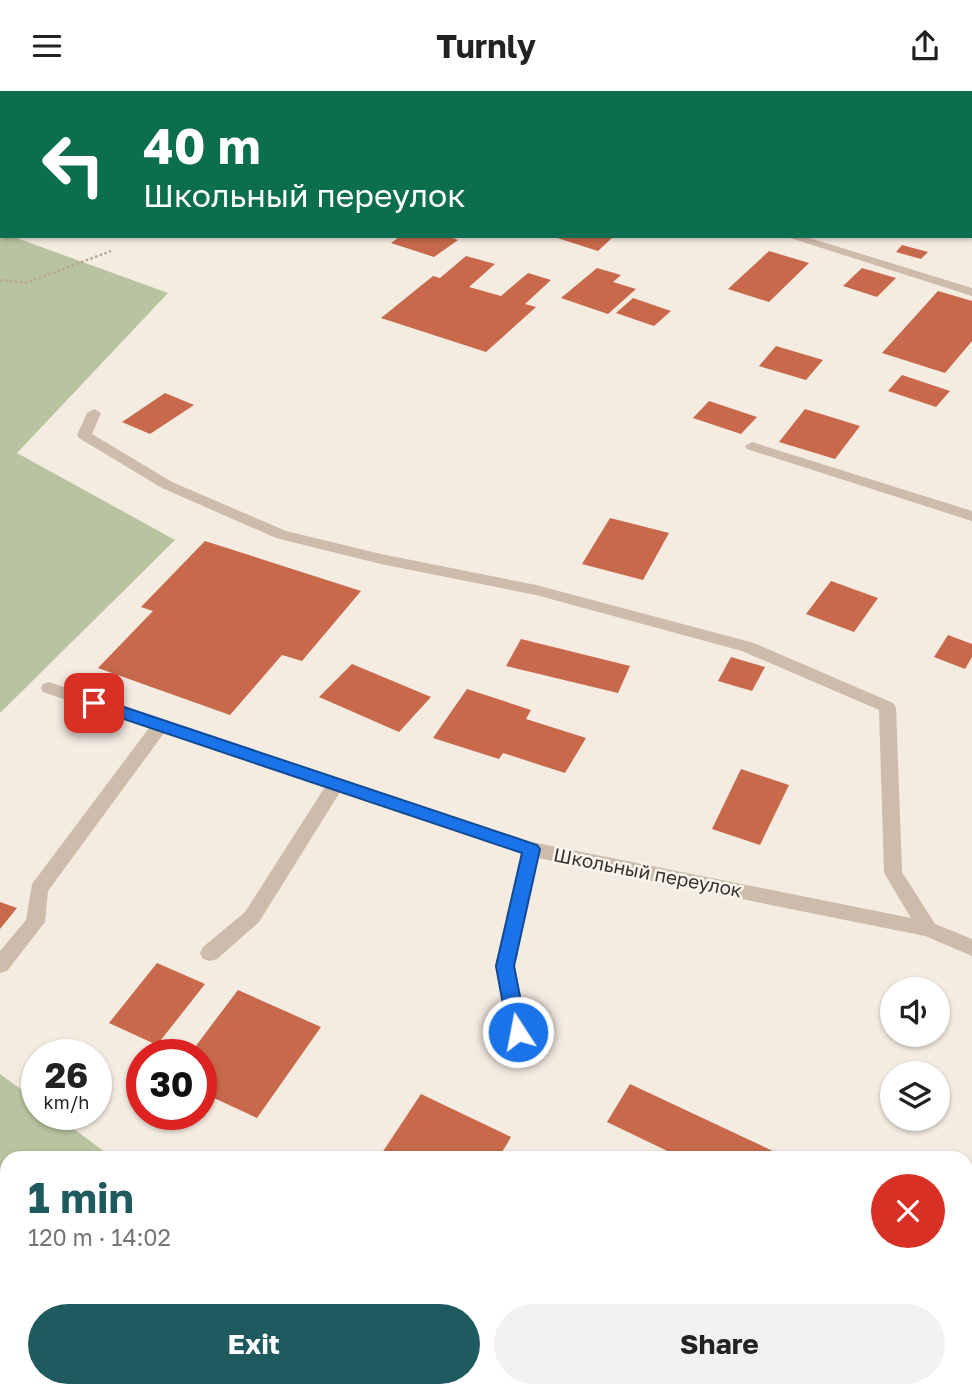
<!DOCTYPE html>
<html lang="en">
<head>
<meta charset="utf-8">
<style>
  body { margin:0; font-family:"Golos Text",sans-serif; background:#f2f2f2; color:#222; height:100vh; display:flex; flex-direction:column; font-size:26px; white-space:nowrap }
  * { box-sizing:border-box; margin:0 }
  p { font-size:23px; color:#767676 }
  .icon { flex:none; width:38px; height:38px; fill:none; stroke:currentColor; stroke-width:2; stroke-linecap:round; stroke-linejoin:round }
  .map { position:relative; flex:1; overflow:hidden }
  .sheet { position:absolute; left:0px; top:1060px; width:973px; height:247px; display:flex; flex-direction:column; background:#fff; border-radius:21px 21px 0 0; box-shadow:0 2px 5px #0004 }
  .sheet>* { flex:none }
  .top-card { position:absolute; left:0px; top:0px; width:973px; height:147px; box-shadow:0 2px 5px #0004; background:#0b6e4f; color:#fff; overflow:hidden }
  .fabs { position:absolute; left:880px; top:886px; display:grid; gap:14px }
  .fabs a { display:grid; place-items:center; width:70px; height:70px; border-radius:50%; background:#fff; box-shadow:0 2px 5px #0004; font-size:35px }
  .speed { position:absolute; left:21px; top:948px; display:flex; gap:14px; font-size:35px; font-weight:700; text-align:center }
  .speed>* { display:grid; place-content:center; width:91px; height:91px; border-radius:50%; background:#fff; box-shadow:0 2px 5px #0004; line-height:1 }
  .speed small { font-size:18px; font-weight:400 }
  .speed .limit { border:10px solid #d22; background:#fff; color:#111 }
  .pin { position:absolute; display:grid; place-items:center; width:60px; height:60px; color:#fff; margin:-30px; border-radius:14px; box-shadow:0 4px 10px #0006 }
  .me { position:absolute; width:77px; margin:-38px; rotate:349deg; stroke-linejoin:round; filter:drop-shadow(0 0 5px #0008) }
  .turn { display:flex; align-items:center; gap:24px; height:147px; padding:0 28px; font-size:32px }
  .turn .icon { width:91px; height:91px; stroke-width:2.5 }
  .turn b { display:block; font-size:49px; line-height:60px }
  .round { display:grid; place-items:center; flex:none; width:74px; height:74px; border-radius:37px; background:#f2f2f2 }
  .head { display:flex; align-items:center; justify-content:space-between; height:119px; padding:0 28px }
  h1 { font-size:42px; font-weight:700; line-height:52px; color:#1f5a5e }
  .button { display:flex; gap:14px; margin-top:auto; padding:14px 28px }
  .button a { flex:1; height:80px; border-radius:42px; background:#1f5a5e; color:#fff; font-size:28px; font-weight:700; line-height:80px; text-align:center }
  .button a+a { background:#f2f2f2; color:#222 }
  header { display:flex; justify-content:space-between; align-items:center; height:91px; padding:0 28px; background:#fff; font-size:32px; font-weight:700 }
  .map>svg:first-child { display:block }
</style>
</head>
<body>
<header><svg class="icon" aria-label="menu" viewBox="0 0 24 24"><path d="M4 6h16M4 12h16M4 18h16"/></svg>Turnly<svg class="icon" aria-label="share" viewBox="0 0 24 24"><path d="M12 15V3M7 8l5-5 5 5M5 13v7h14v-7"/></svg></header>
<div class="map">
<svg width="972" height="1306" viewBox="0 0 972 1306">
  <rect width="100%" height="100%" fill="#f4ebe1"/>
  <g fill="#b8c4a0">
    <polygon points="0,141 2,145 11,145 168,202 17,362 175,449 0,622"/>
    <polygon points="0,983 37,1010 37,1024 55,1024 113,1067 7,1068 7,1300 424,1300 432,1306 0,1306"/>
  </g>
  <g fill="#c8694b">
    <polygon points="401,145 448,145 458,149 434,166 391,152"/>
    <polygon points="551,145 614,145 598,160"/>
    <polygon points="902,154 928,161 921,168 896,161"/>
    <polygon points="769,160 809,172 769,211 728,198"/>
    <polygon points="466,165 495,173 469,196 501,205 528,182 551,189 525,213 536,216 486,261 381,227 433,185 440,187"/>
    <polygon points="597,177 621,184 613,191 636,198 608,223 561,207"/>
    <polygon points="862,177 896,187 877,206 843,195"/>
    <polygon points="938,200 972,210 972,250 945,282 882,262"/>
    <polygon points="633,207 671,220 654,235 616,222"/>
    <polygon points="776,255 823,269 806,289 759,275"/>
    <polygon points="902,284 950,300 936,316 888,300"/>
    <polygon points="165,302 194,314 150,343 122,331"/>
    <polygon points="709,310 757,326 741,343 693,327"/>
    <polygon points="805,318 860,335 835,368 779,351"/>
    <polygon points="610,427 669,442 643,489 582,473"/>
    <polygon points="205,450 361,500 302,570 282,564 230,624 98,577 153,520 141,516"/>
    <polygon points="831,490 878,507 854,541 806,523"/>
    <polygon points="948,544 972,553 972,566 965,578 934,566"/>
    <polygon points="521,548 630,575 618,602 506,575"/>
    <polygon points="731,566 765,576 752,600 718,590"/>
    <polygon points="352,573 431,606 399,641 319,606"/>
    <polygon points="467,598 531,619 526,628 586,647 565,682 503,662 499,668 433,647"/>
    <polygon points="741,678 789,694 760,754 712,738"/>
    <polygon points="0,811 17,817 0,838"/>
    <polygon points="157,872 205,893 157,954 109,932"/>
    <polygon points="238,899 321,936 257,1027 201,1001 201,964 189,964"/>
    <polygon points="630,993 790,1068 684,1068 607,1031"/>
    <polygon points="421,1003 511,1046 498,1068 378,1068"/>
    <polygon points="966,1228 972,1231 972,1248 966,1262"/>
  </g>
  <g fill="none" stroke-linecap="round" stroke-linejoin="round">
    <polyline stroke="#b9a596" stroke-width="2.5" stroke-dasharray="2.5 2.5" stroke-linecap="butt" points="0,189 26,192 111,160"/>
    <g fill="#cdbbac" fill-rule="evenodd">
      <polygon points="266,0 281,0 282,2 267,2"/>
      <polygon points="784,145 803,145 972,197 972,205"/>
      <polygon points="94,318 101,322 92,343 172,391 286,440 381,463 536,494 754,552 893,612 896,616 902,781 935,833 972,848 972,865 925,845 538,767 515,875 532,963 529,969 522,972 515,969 512,963 495,875 521,762 340,701 259,831 217,868 210,870 203,868 200,862 203,856 245,821 325,696 164,642 48,800 45,831 7,880 0,882 0,860 26,829 32,793 149,637 43,601 41,597 43,593 49,591 532,751 911,827 884,782 879,619 742,560 536,504 381,473 276,447 162,397 79,347 77,344 87,322"/>
      <polygon points="752,351 972,420 972,430 747,358 745,355"/>
      <polygon points="972,1119 972,1143 966,1141 966,1121"/>
    </g>
  </g>
  <polygon fill="#1a73e8" stroke="#114b97" stroke-width="2" points="94,606 537,754 540,758 514,875 527,941 524,946 518,949 511,946 508,941 496,875 522,762 88,616 86,612 88,608"/>
  <g text-anchor="middle" dominant-baseline="central" stroke-width="5" stroke-linejoin="round" paint-order="stroke">
    <g font-size="19" fill="#3b302b" stroke="#fbf5ee">
      <text transform="translate(648 781) rotate(11)">Школьный переулок</text>
    </g>
  </g>
</svg>
<div class="fabs">
<a><svg class="icon" aria-label="sound" viewBox="0 0 24 24"><path d="M4 9h4l5-4v14l-5-4H4zM17 9q2 3 0 6"/></svg></a>
<a><svg class="icon" aria-label="layers" viewBox="0 0 24 24"><path d="M12 4l9 5-9 5-9-5zM3 14l9 5 9-5"/></svg></a>
</div>
<div class="speed"><div>26<small>km/h</small></div><div class="limit">30</div></div>
<div class="pin" style="left:94px;top:612px;background:#d93025"><svg class="icon" aria-label="arrive" viewBox="0 0 24 24"><path d="M6 21V4h12l-3 4 3 4H6"/></svg></div>
<svg class="me" style="left:518px;top:941px" viewBox="-20 -20 40 40"><circle r="17" fill="#1a73e8" stroke="#fff" stroke-width="3"/><path d="M0-11L8 9 0 5-8 9z" fill="#fff"/></svg>
<div class="top-card">
<div class="turn"><svg class="icon" aria-label="left" viewBox="0 0 24 24"><path d="M17 20v-9H6M10 6l-5 5 5 5"/></svg><div><b>40 m</b>Школьный переулок</div></div>
</div>
<section class="sheet">
<div class="head"><div><h1>1 min</h1><p>120 m · 14:02</p></div><a class="round" style="background:#d93025;color:#fff"><svg class="icon" aria-label="close" viewBox="0 0 24 24"><path d="M6 6l12 12M18 6L6 18"/></svg></a></div>
<div class="button"><a>Exit</a><a>Share</a></div>
</section>
</div>
</body>
</html>
